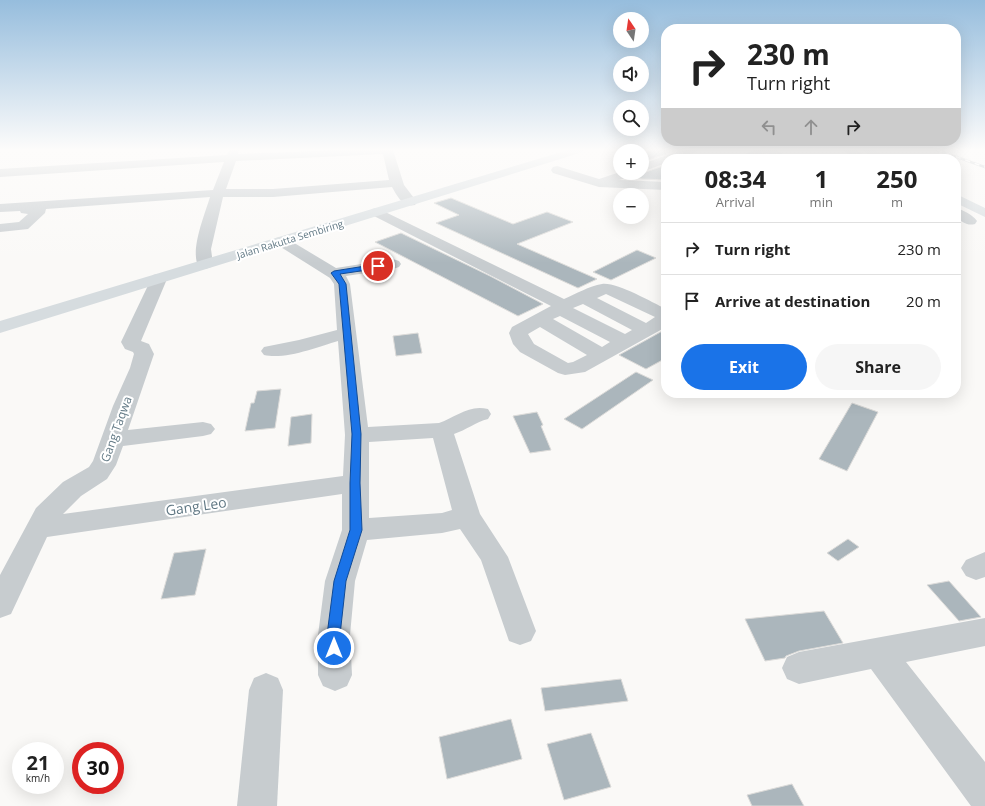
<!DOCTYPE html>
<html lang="en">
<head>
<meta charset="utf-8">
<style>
  body { margin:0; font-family:"Open Sans",sans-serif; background:#f6f6f6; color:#222; height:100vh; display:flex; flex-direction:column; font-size:15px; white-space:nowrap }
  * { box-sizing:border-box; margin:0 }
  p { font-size:13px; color:#767676 }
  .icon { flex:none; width:22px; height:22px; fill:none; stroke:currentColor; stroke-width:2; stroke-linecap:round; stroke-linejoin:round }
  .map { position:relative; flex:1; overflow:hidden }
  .side { position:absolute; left:661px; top:154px; width:300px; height:244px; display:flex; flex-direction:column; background:#fff; border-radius:16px; box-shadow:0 4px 16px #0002 }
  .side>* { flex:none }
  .top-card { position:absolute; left:661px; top:24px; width:300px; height:122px; border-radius:16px; box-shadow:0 4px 16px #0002; background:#fff; color:#222; overflow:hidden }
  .needle { width:26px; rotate:347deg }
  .controls { position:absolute; left:613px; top:12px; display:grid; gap:8px }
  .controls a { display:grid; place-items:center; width:36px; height:36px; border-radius:50%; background:#fff; box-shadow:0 4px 16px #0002; font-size:20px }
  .speed { position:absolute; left:12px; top:742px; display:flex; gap:8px; font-size:20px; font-weight:700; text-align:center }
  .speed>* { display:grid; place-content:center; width:52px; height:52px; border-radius:50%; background:#fff; box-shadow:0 4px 16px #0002; line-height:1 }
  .speed small { font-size:10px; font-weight:400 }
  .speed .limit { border:6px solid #d22; background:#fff; color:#111 }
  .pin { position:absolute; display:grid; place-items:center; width:34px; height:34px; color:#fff; margin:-17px; border:2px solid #fff; border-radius:50%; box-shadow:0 1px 4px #0007 }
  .me { position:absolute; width:44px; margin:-22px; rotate:0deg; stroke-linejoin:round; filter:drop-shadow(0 0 3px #0008) }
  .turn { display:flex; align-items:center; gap:14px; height:84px; padding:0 20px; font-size:18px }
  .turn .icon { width:52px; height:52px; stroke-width:2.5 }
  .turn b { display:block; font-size:28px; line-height:34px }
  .lanes { display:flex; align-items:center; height:38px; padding:0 20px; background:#0003; justify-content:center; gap:20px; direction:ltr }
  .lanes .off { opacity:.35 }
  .eta { display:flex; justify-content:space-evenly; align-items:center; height:68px; text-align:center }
  .eta b { font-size:24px; font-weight:700; line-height:28px }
  .primary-button { display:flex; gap:8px; margin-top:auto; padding:8px 20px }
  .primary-button a { flex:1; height:46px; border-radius:24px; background:#1a73e8; color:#fff; font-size:16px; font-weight:700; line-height:46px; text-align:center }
  .primary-button a+a { background:#f6f6f6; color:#222 }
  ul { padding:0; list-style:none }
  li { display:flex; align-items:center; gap:12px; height:52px; padding:0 20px; border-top:1px solid #e0e0e0 }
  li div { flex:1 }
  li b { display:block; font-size:15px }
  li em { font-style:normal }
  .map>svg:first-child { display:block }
</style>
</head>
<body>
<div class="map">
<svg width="985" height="806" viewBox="0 0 985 806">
  <rect width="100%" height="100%" fill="#faf9f7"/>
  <g fill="#abb6bc" stroke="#dcdbd9">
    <polygon points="650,150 666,150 666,154 642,162 642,153"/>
    <polygon points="666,165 666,180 642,179 633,177 635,173 643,173"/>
    <polygon points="451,198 513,224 547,212 573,222 517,244 597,279 578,288 436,223 459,215 434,203"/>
    <polygon points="401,233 490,276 543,304 518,316 375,242"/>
    <polygon points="637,250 656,258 611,280 593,272"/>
    <polygon points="666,329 666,358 646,369 619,355"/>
    <polygon points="418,333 422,353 396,356 393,336"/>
    <polygon points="636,372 653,380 582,429 564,419"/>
    <polygon points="281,389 275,428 245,431 251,403 254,403 257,391"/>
    <polygon points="852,403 878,412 847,471 819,459"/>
    <polygon points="537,412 543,425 541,426 551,450 530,453 513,416"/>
    <polygon points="312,414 311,443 288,446 291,417"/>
    <polygon points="848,539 859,547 838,561 827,553"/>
    <polygon points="206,549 195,595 161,599 174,553"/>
    <polygon points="949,581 981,617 959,621 927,585"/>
    <polygon points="824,611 843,643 799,651 786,656 785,658 765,661 745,619"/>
    <polygon points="621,679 628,701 545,711 541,688"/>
    <polygon points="511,719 522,759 447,779 439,737"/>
    <polygon points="591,733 611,787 564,800 547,744"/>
    <polygon points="792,784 804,806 752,806 747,795"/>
  </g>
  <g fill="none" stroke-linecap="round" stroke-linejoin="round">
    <g fill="#c7cccf" fill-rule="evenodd">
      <path d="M 229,150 L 239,150 L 238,154 L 338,150 L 393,150 L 404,185 L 417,202 L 415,205 C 403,208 397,196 392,187 L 273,197 L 223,197 L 211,249 L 213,264 L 211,267 L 205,269 L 199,267 C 189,252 205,214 210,197 L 46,209 L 45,213 L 28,229 L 0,232 L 0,224 L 19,222 L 28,214 L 21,213 L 20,211 L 0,212 L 0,204 L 213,190 L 224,162 L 0,177 L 0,169 L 227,155 ZM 383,154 L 389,180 L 273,189 L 226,189 L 236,161 Z"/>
      <polygon points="682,150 697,150 696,152 678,159 666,159 666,163 642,172 642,164"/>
      <polygon points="755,150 777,150 790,159 776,159 767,153 752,159 736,159 738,157"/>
      <polygon points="843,150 856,150 870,159 856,159"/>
      <polygon points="557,166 599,179 620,172 620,173 634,173 632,176 619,180 666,182 666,190 599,187 553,173 551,170 553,167"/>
      <path d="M 377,208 L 564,299 C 576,294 589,286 602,284 C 617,282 651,302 666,309 L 666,327 L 585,372 L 565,375 L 558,373 L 520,352 L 513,344 L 509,333 L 512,327 L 551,306 L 372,215 L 370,212 L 372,209 ZM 606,294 L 655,317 L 646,323 L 597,298 ZM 583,304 L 632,330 L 625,334 L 573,308 ZM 560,316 L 610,342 L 602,347 L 553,319 ZM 540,327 L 587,355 L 573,362 L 568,363 L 534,344 L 528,334 Z"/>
      <path d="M 956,208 C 963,210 973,215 977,221 L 975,224 C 967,226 963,222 956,218 Z"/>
      <path d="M 281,237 L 286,238 L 336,268 L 393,259 L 399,261 L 401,264 L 399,267 L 393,269 L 346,276 L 350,284 L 368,427 L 439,423 C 456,417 469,404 488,409 L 491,414 L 488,419 C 476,422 466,430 454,434 L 480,514 L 508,557 L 536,631 L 531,641 L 520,645 L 509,641 L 481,560 L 460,529 L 442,533 L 367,540 L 355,581 L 350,635 L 352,675 L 347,686 L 335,691 L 323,686 L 318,675 L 318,635 L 325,581 L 342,530 L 342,494 L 47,537 L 11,614 L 0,618 L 0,575 L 36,508 L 63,482 L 89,467 L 93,461 L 113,406 L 130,368 L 134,354 L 133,352 L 125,349 L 121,342 L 153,275 L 159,274 L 165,275 L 167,279 L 141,341 L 149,344 L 154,354 L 128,430 L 203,422 L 211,424 L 215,429 L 211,434 L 203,436 L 123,446 L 116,465 L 107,479 L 81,496 L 63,514 L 343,476 L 345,435 L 338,341 C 318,347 285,360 264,355 L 261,351 L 264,347 L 299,340 L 337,330 L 334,284 L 330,278 L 276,244 L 274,241 L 276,238 ZM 433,438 L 452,510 L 442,513 L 369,518 L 369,442 Z"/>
      <polygon points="985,552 985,577 976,580 966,576 961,568 966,560"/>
      <polygon points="985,618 985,646 906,662 985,762 985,806 971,806 871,669 799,684 787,679 782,668 787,657 799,652"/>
      <polygon points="266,673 278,678 283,690 277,806 237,806 249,690 254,678"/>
    </g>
    <polygon fill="#d6dcdf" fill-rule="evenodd" points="568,150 584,150 583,152 0,333 0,321"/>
    <g fill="#d6dcdf" fill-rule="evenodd">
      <polygon points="862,150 875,150 889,159 875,159"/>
      <polygon points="956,194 985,208 985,217 956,203"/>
    </g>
    <defs>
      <polyline id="rail" points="937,150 985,167"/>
    </defs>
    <use href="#rail" stroke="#a5aeb3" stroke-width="2.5"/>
    <use href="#rail" stroke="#fff" stroke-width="1.5" stroke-dasharray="5" stroke-linecap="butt"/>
  </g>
  <linearGradient id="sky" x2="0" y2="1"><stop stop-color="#96bddd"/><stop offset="0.57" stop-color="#fdfcfb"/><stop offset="1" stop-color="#fdfcfb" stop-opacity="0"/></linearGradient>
  <rect width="985" height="263" fill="url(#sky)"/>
  <polygon fill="#1a73e8" stroke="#114b97" points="378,264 381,265 381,268 340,274 346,284 361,434 360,483 362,530 346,581 340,635 341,648 339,653 334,655 330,653 328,648 327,635 334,581 350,530 350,483 352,434 339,284 331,273 334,271"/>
  <g text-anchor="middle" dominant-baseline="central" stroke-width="4" stroke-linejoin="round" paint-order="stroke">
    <g font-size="10" fill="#627985" stroke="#fff">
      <text transform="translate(290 239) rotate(-17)">Jalan Rakutta Sembiring</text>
    </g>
    <g font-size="12" fill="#627985" stroke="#fff">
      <text transform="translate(116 429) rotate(-70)">Gang Taqwa</text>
    </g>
    <g font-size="14" fill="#627985" stroke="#fff">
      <text transform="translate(196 506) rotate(-8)">Gang Leo</text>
    </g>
  </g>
</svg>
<div class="controls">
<a><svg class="needle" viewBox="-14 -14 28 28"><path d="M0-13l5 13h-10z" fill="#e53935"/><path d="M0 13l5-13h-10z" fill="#767676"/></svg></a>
<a><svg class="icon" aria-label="sound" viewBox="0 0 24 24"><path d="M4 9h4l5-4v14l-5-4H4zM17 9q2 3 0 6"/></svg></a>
<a><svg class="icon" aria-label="search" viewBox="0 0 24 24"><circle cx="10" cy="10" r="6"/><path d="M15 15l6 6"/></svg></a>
<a>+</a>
<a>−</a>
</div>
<div class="speed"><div>21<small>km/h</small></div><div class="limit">30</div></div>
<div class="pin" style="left:378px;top:266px;background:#d93025"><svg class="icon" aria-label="arrive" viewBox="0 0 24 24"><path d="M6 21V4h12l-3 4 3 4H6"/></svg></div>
<svg class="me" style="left:334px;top:648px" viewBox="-20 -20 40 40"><circle r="17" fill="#1a73e8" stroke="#fff" stroke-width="3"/><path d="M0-11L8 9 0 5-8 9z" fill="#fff"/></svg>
<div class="top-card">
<div class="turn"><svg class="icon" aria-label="right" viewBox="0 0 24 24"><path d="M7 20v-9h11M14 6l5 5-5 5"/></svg><div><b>230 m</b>Turn right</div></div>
<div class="lanes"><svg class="icon off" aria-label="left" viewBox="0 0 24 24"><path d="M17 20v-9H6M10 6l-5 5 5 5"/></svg><svg class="icon off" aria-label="ahead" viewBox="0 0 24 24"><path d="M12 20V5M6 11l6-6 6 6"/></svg><svg class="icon" aria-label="right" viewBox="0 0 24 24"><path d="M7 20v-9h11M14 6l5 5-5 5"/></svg></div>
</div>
<section class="side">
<div class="eta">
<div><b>08:34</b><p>Arrival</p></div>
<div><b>1</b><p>min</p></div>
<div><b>250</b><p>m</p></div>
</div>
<ul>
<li><svg class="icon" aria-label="right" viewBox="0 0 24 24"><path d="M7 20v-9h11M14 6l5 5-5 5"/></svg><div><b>Turn right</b></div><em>230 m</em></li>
<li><svg class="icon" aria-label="arrive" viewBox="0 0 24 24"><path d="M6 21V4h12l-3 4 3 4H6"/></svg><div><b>Arrive at destination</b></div><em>20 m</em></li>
</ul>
<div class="primary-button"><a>Exit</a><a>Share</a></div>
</section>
</div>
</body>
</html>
